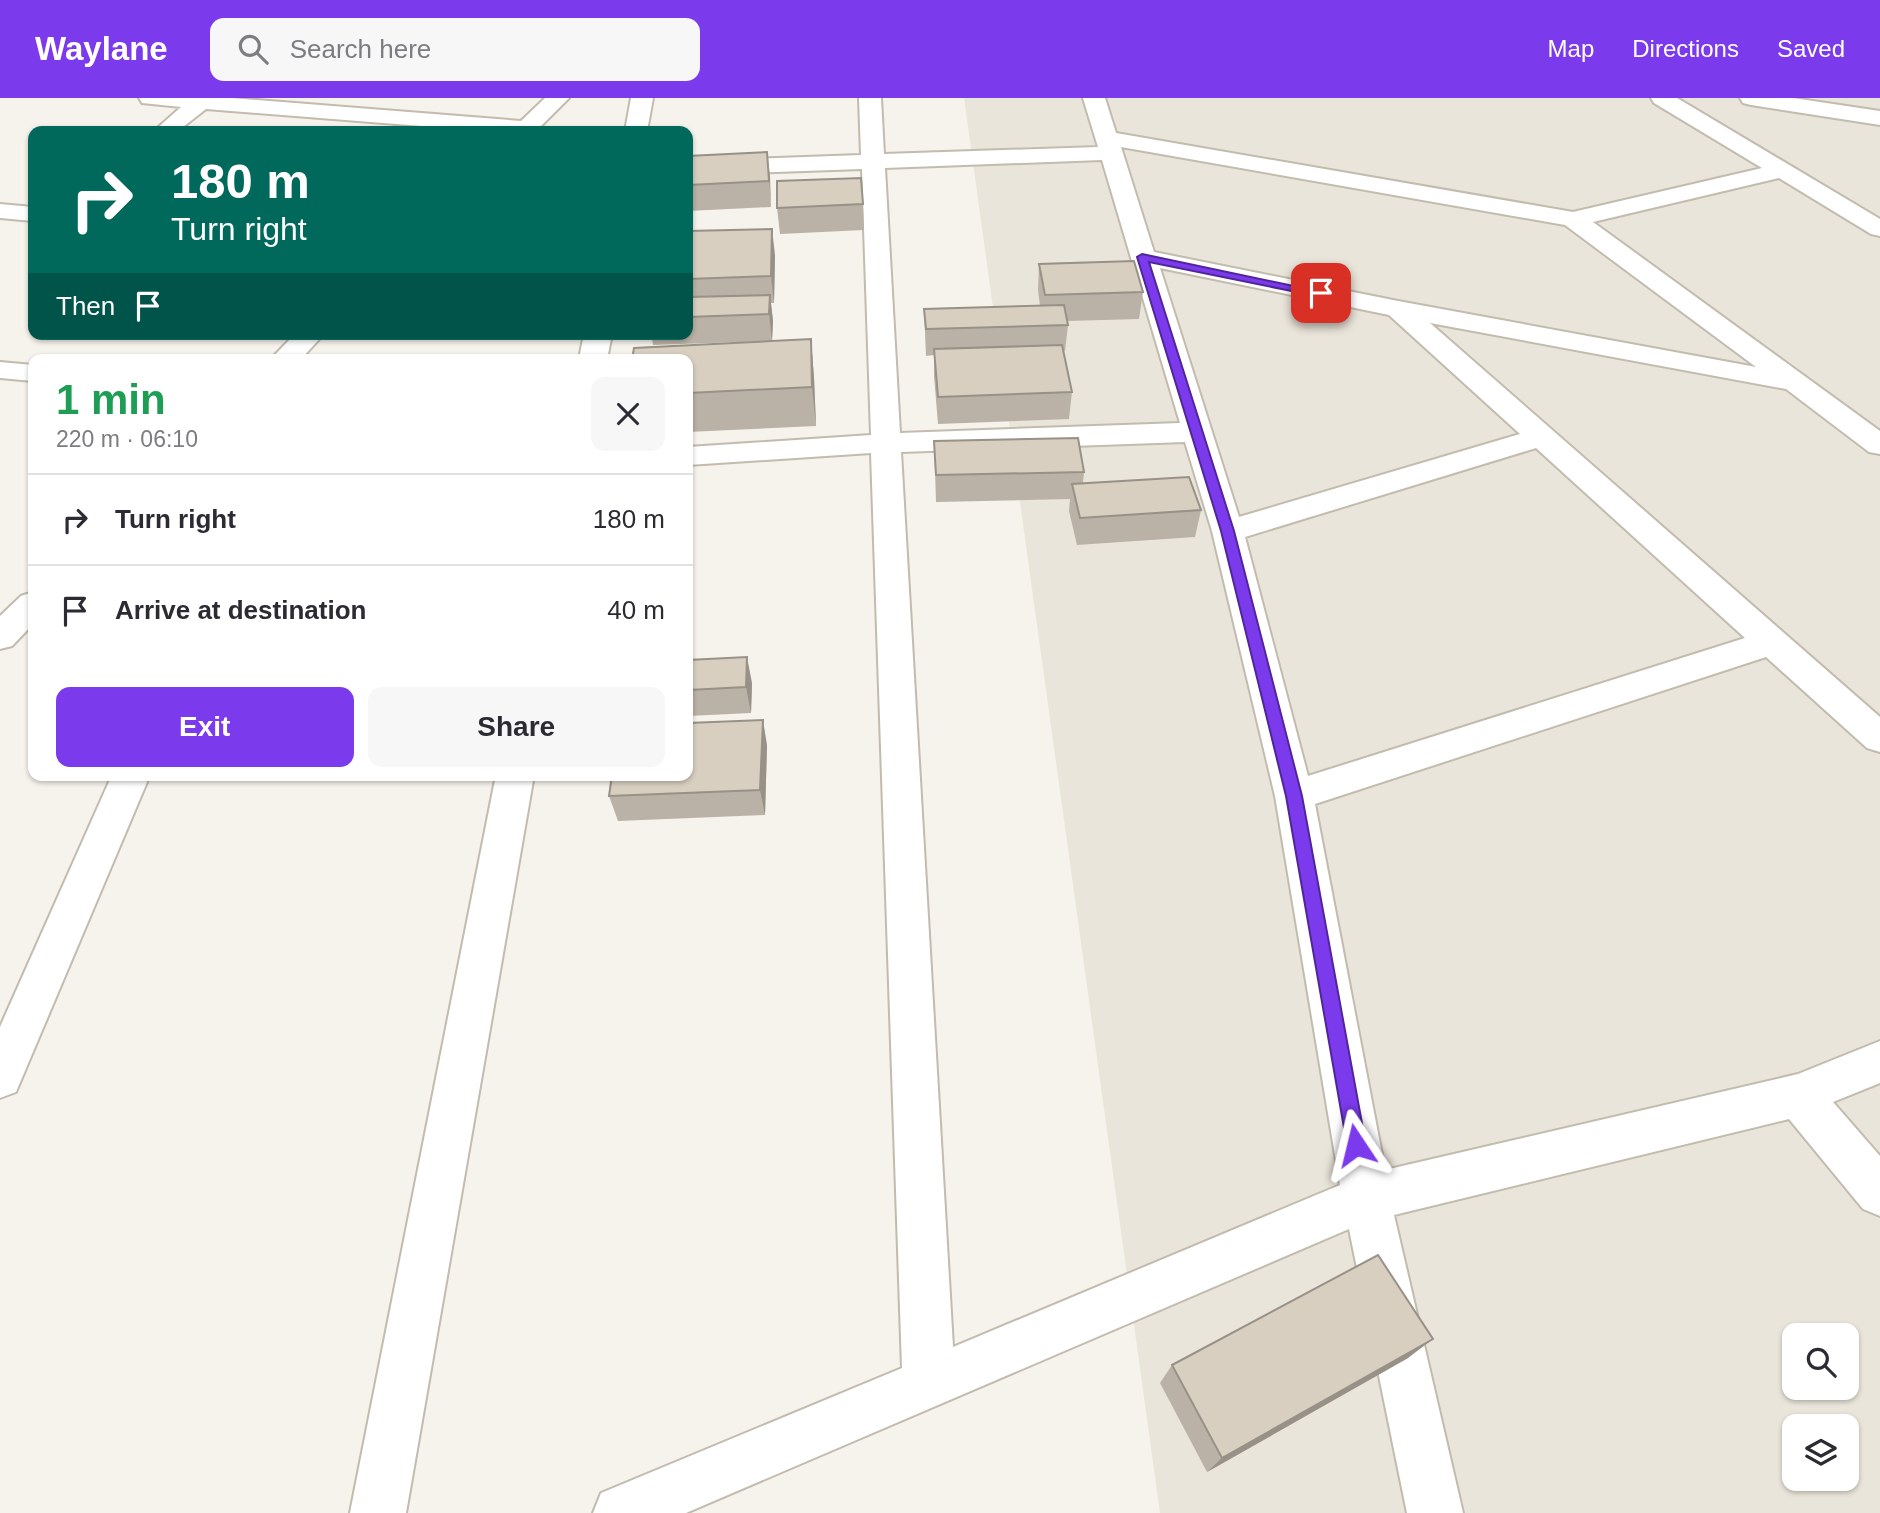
<!DOCTYPE html>
<html lang="en">
<head>
<meta charset="utf-8">
<style>
  body { margin:0; font-family:Helvetica,sans-serif; background:#f7f7f7; color:#2b2b33; height:100vh; display:flex; flex-direction:column; font-size:26px; white-space:nowrap }
  * { box-sizing:border-box; margin:0 }
  p { font-size:23px; color:#7c7c81 }
  .icon { flex:none; width:38px; height:38px; fill:none; stroke:currentColor; stroke-width:2; stroke-linecap:round; stroke-linejoin:round }
  .map { position:relative; flex:1; overflow:hidden }
  .sheet { position:absolute; left:28px; top:256px; width:665px; height:427px; display:flex; flex-direction:column; background:#fff; border-radius:14px; box-shadow:0 2px 5px #0004 }
  .sheet>* { flex:none }
  .top-card { position:absolute; left:28px; top:28px; width:665px; height:214px; border-radius:14px; box-shadow:0 2px 5px #0004; background:#00695c; color:#fff; overflow:hidden }
  .fabs { position:absolute; left:1782px; top:1225px; display:grid; gap:14px }
  .fabs a { display:grid; place-items:center; width:77px; height:77px; border-radius:14px; background:#fff; box-shadow:0 2px 5px #0004; font-size:35px }
  .pin { position:absolute; display:grid; place-items:center; width:60px; height:60px; color:#fff; margin:-30px; border-radius:14px; box-shadow:0 4px 10px #0006 }
  .me { position:absolute; width:77px; margin:-38px; rotate:350deg; stroke-linejoin:round; filter:drop-shadow(0 0 5px #0008) }
  .turn { display:flex; align-items:center; gap:24px; height:147px; padding:0 28px; font-size:32px }
  .turn .icon { width:91px; height:91px; stroke-width:2.5 }
  .turn b { display:block; font-size:49px; line-height:60px }
  .then { display:flex; align-items:center; height:66px; padding:0 28px; background:#0003; gap:14px; font-size:26px }
  .round { display:grid; place-items:center; flex:none; width:74px; height:74px; border-radius:14px; background:#f7f7f7 }
  .overview { display:flex; align-items:center; justify-content:space-between; height:119px; padding:0 28px }
  h1 { font-size:42px; font-weight:800; line-height:52px; color:#1e9e55 }
  .cta { display:flex; gap:14px; margin-top:auto; padding:14px 28px }
  .cta a { flex:1; height:80px; border-radius:14px; background:#7c3aed; color:#fff; font-size:28px; font-weight:800; line-height:80px; text-align:center }
  .cta a+a { background:#f7f7f7; color:#2b2b33 }
  ul { padding:0; list-style:none }
  li { display:flex; align-items:center; gap:21px; height:91px; padding:0 28px; border-top:2px solid #e1e1e2 }
  li div { flex:1 }
  li b { display:block; font-size:26px }
  li em { font-style:normal }
  header { display:flex; align-items:center; gap:42px; box-sizing:border-box; height:98px; padding:0 35px; background:#7c3aed; color:#fff }
  header strong { font-size:33px }
  nav { display:flex; gap:38px; margin-inline-start:auto; font-size:24px }
  .search { width:490px; height:63px; background:#f7f7f7; display:flex; align-items:center; gap:18px; box-sizing:border-box; padding:0 24px; border-radius:14px; color:#7c7c81; font-size:26px }
  .map>svg:first-child { display:block }
</style>
</head>
<body>
<header>
<strong>Waylane</strong>
<div class="search"><svg class="icon" aria-label="search" viewBox="0 0 24 24"><circle cx="10" cy="10" r="6"/><path d="M15 15l6 6"/></svg>Search here</div>
<nav><a>Map</a><a>Directions</a><a>Saved</a></nav>
</header>
<div class="map">
<svg width="1880" height="1415" viewBox="0 0 1880 1415">
  <rect width="100%" height="100%" fill="#f6f3ec"/>
  <path fill="#eae5da" fill-rule="evenodd" d="M 964,0 L 1880,0 L 1880,1415 L 1160,1415 ZM 1794,1237 L 1846,1237 L 1846,1290 L 1794,1290 ZM 1794,1328 L 1846,1328 L 1846,1381 L 1794,1381 Z"/>
  <g fill="none" stroke-linecap="round" stroke-linejoin="round">
    <defs>
      <g id="street">
        <polygon points="139,0 232,0 521,23 545,0 569,0 536,33 484,33 206,11 178,33 154,33 181,9 142,5"/>
        <polygon points="631,0 653,0 647,33 625,33"/>
        <path d="M 859,0 L 881,0 L 884,56 L 1098,49 L 1083,0 L 1105,0 L 1116,35 L 1573,114 L 1762,70 L 1654,5 L 1651,0 L 1677,0 L 1880,121 L 1880,138 L 1871,136 L 1779,80 L 1593,124 L 1880,333 L 1880,356 L 1869,354 L 1786,291 L 1430,225 L 1880,619 L 1880,654 L 1867,650 L 1766,559 L 1315,706 L 1385,1072 L 1798,976 L 1880,943 L 1880,985 L 1833,1004 L 1880,1058 L 1880,1118 L 1863,1111 L 1789,1021 L 1394,1117 L 1463,1415 L 1407,1415 L 1349,1131 L 686,1415 L 593,1415 L 601,1395 L 902,1270 L 871,355 L 688,367 L 688,349 L 871,337 L 862,71 L 688,77 L 688,63 L 861,57 ZM 1121,49 L 1565,127 L 1756,269 L 1398,203 L 1154,154 ZM 1102,62 L 1180,325 L 900,335 L 885,70 ZM 1160,170 L 1389,217 L 1520,336 L 1239,419 ZM 1185,344 L 1212,433 L 1275,698 L 1340,1087 L 953,1249 L 901,354 ZM 1536,350 L 1745,540 L 1308,678 L 1245,439 Z"/>
        <polygon points="1740,0 1793,0 1880,13 1880,27 1751,7 1743,5"/>
        <polygon points="0,106 33,109 33,123 0,120"/>
        <polygon points="295,236 324,236 301,261 271,261"/>
        <polygon points="584,236 612,236 607,261 579,261"/>
        <polygon points="0,264 33,267 33,283 0,280"/>
        <polygon points="33,494 33,526 12,548 0,551 0,518 21,498"/>
        <polygon points="112,677 150,677 16,994 0,1000 0,929"/>
        <polygon points="496,677 534,677 406,1415 350,1415"/>
      </g>
    </defs>
    <use href="#street" stroke="#c2bbae" stroke-width="4"/>
    <use href="#street" fill="#fff" fill-rule="evenodd"/>
  </g>
  <g fill="#bab2a6">
    <polygon points="767,54 771,109 688,113 688,58"/>
    <polygon points="863,106 864,132 780,136 777,110"/>
    <polygon points="688,133 775,157 774,205 771,205 773,223 772,243 653,247 651,236 688,236"/>
    <polygon points="1039,166 1143,194 1139,221 1067,223 1068,227 1065,253 1064,253 1072,294 1069,321 938,326 934,278 934,257 926,258 924,211 1040,208 1038,192"/>
    <polygon points="811,241 814,280 816,328 688,334 688,261"/>
    <polygon points="934,343 1084,374 1083,385 1201,412 1195,439 1077,447 1069,413 1070,401 936,404"/>
    <polygon points="688,562 752,585 751,615 688,618"/>
    <polygon points="767,647 765,717 618,723 609,698"/>
    <polygon points="1408,1260 1207,1374 1160,1285 1172,1267"/>
  </g>
  <g fill="#979187">
    <polygon points="767,54 770,79 771,109 769,83"/>
    <polygon points="772,131 775,157 774,205 771,178"/>
    <polygon points="770,197 773,223 772,243 769,216"/>
    <polygon points="811,241 814,280 816,328 812,289"/>
    <polygon points="747,559 752,585 751,615 746,589"/>
    <polygon points="763,622 767,647 765,717 760,692"/>
    <polygon points="1433,1241 1408,1260 1207,1374 1222,1360"/>
  </g>
  <g fill="#d8cfc1" stroke="#979187" stroke-width="2">
    <polygon points="767,54 769,83 688,87 688,58"/>
    <polygon points="861,80 863,106 777,110 777,83"/>
    <polygon points="772,131 771,178 688,181 688,133"/>
    <polygon points="1134,163 1143,194 1045,197 1039,166"/>
    <polygon points="770,197 769,216 688,219 688,199"/>
    <polygon points="1064,207 1068,227 926,231 924,211"/>
    <polygon points="811,241 812,289 688,295 688,261 632,261 634,250"/>
    <polygon points="1062,247 1072,294 938,299 934,251"/>
    <polygon points="1078,340 1084,374 936,377 934,343"/>
    <polygon points="1189,379 1201,412 1080,420 1072,386"/>
    <polygon points="747,559 746,589 688,592 688,562"/>
    <polygon points="763,622 760,692 609,698 612,677 688,677 688,625"/>
    <polygon points="1378,1157 1433,1241 1222,1360 1172,1267"/>
  </g>
  <polygon fill="#7c3aed" stroke="#51269a" stroke-width="2" points="1142,156 1327,195 1321,199 1149,164 1234,433 1302,698 1366,1047 1363,1053 1356,1056 1349,1053 1347,1047 1286,698 1221,433 1137,159"/>
</svg>
<div class="fabs">
<a><svg class="icon" aria-label="search" viewBox="0 0 24 24"><circle cx="10" cy="10" r="6"/><path d="M15 15l6 6"/></svg></a>
<a><svg class="icon" aria-label="layers" viewBox="0 0 24 24"><path d="M12 4l9 5-9 5-9-5zM3 14l9 5 9-5"/></svg></a>
</div>
<div class="pin" style="left:1321px;top:195px;background:#d93025"><svg class="icon" aria-label="arrive" viewBox="0 0 24 24"><path d="M6 21V4h12l-3 4 3 4H6"/></svg></div>
<svg class="me" style="left:1356px;top:1047px" viewBox="-20 -20 40 40"><path d="M0-17L14 15 0 8-14 15z" fill="#7c3aed" stroke="#fff" stroke-width="4"/></svg>
<div class="top-card">
<div class="turn"><svg class="icon" aria-label="right" viewBox="0 0 24 24"><path d="M7 20v-9h11M14 6l5 5-5 5"/></svg><div><b>180 m</b>Turn right</div></div>
<div class="then">Then<svg class="icon" aria-label="arrive" viewBox="0 0 24 24"><path d="M6 21V4h12l-3 4 3 4H6"/></svg></div>
</div>
<section class="sheet">
<div class="overview"><div><h1>1 min</h1><p>220 m · 06:10</p></div><a class="round"><svg class="icon" aria-label="close" viewBox="0 0 24 24"><path d="M6 6l12 12M18 6L6 18"/></svg></a></div>
<ul>
<li><svg class="icon" aria-label="right" viewBox="0 0 24 24"><path d="M7 20v-9h11M14 6l5 5-5 5"/></svg><div><b>Turn right</b></div><em>180 m</em></li>
<li><svg class="icon" aria-label="arrive" viewBox="0 0 24 24"><path d="M6 21V4h12l-3 4 3 4H6"/></svg><div><b>Arrive at destination</b></div><em>40 m</em></li>
</ul>
<div class="cta"><a>Exit</a><a>Share</a></div>
</section>
</div>
</body>
</html>
